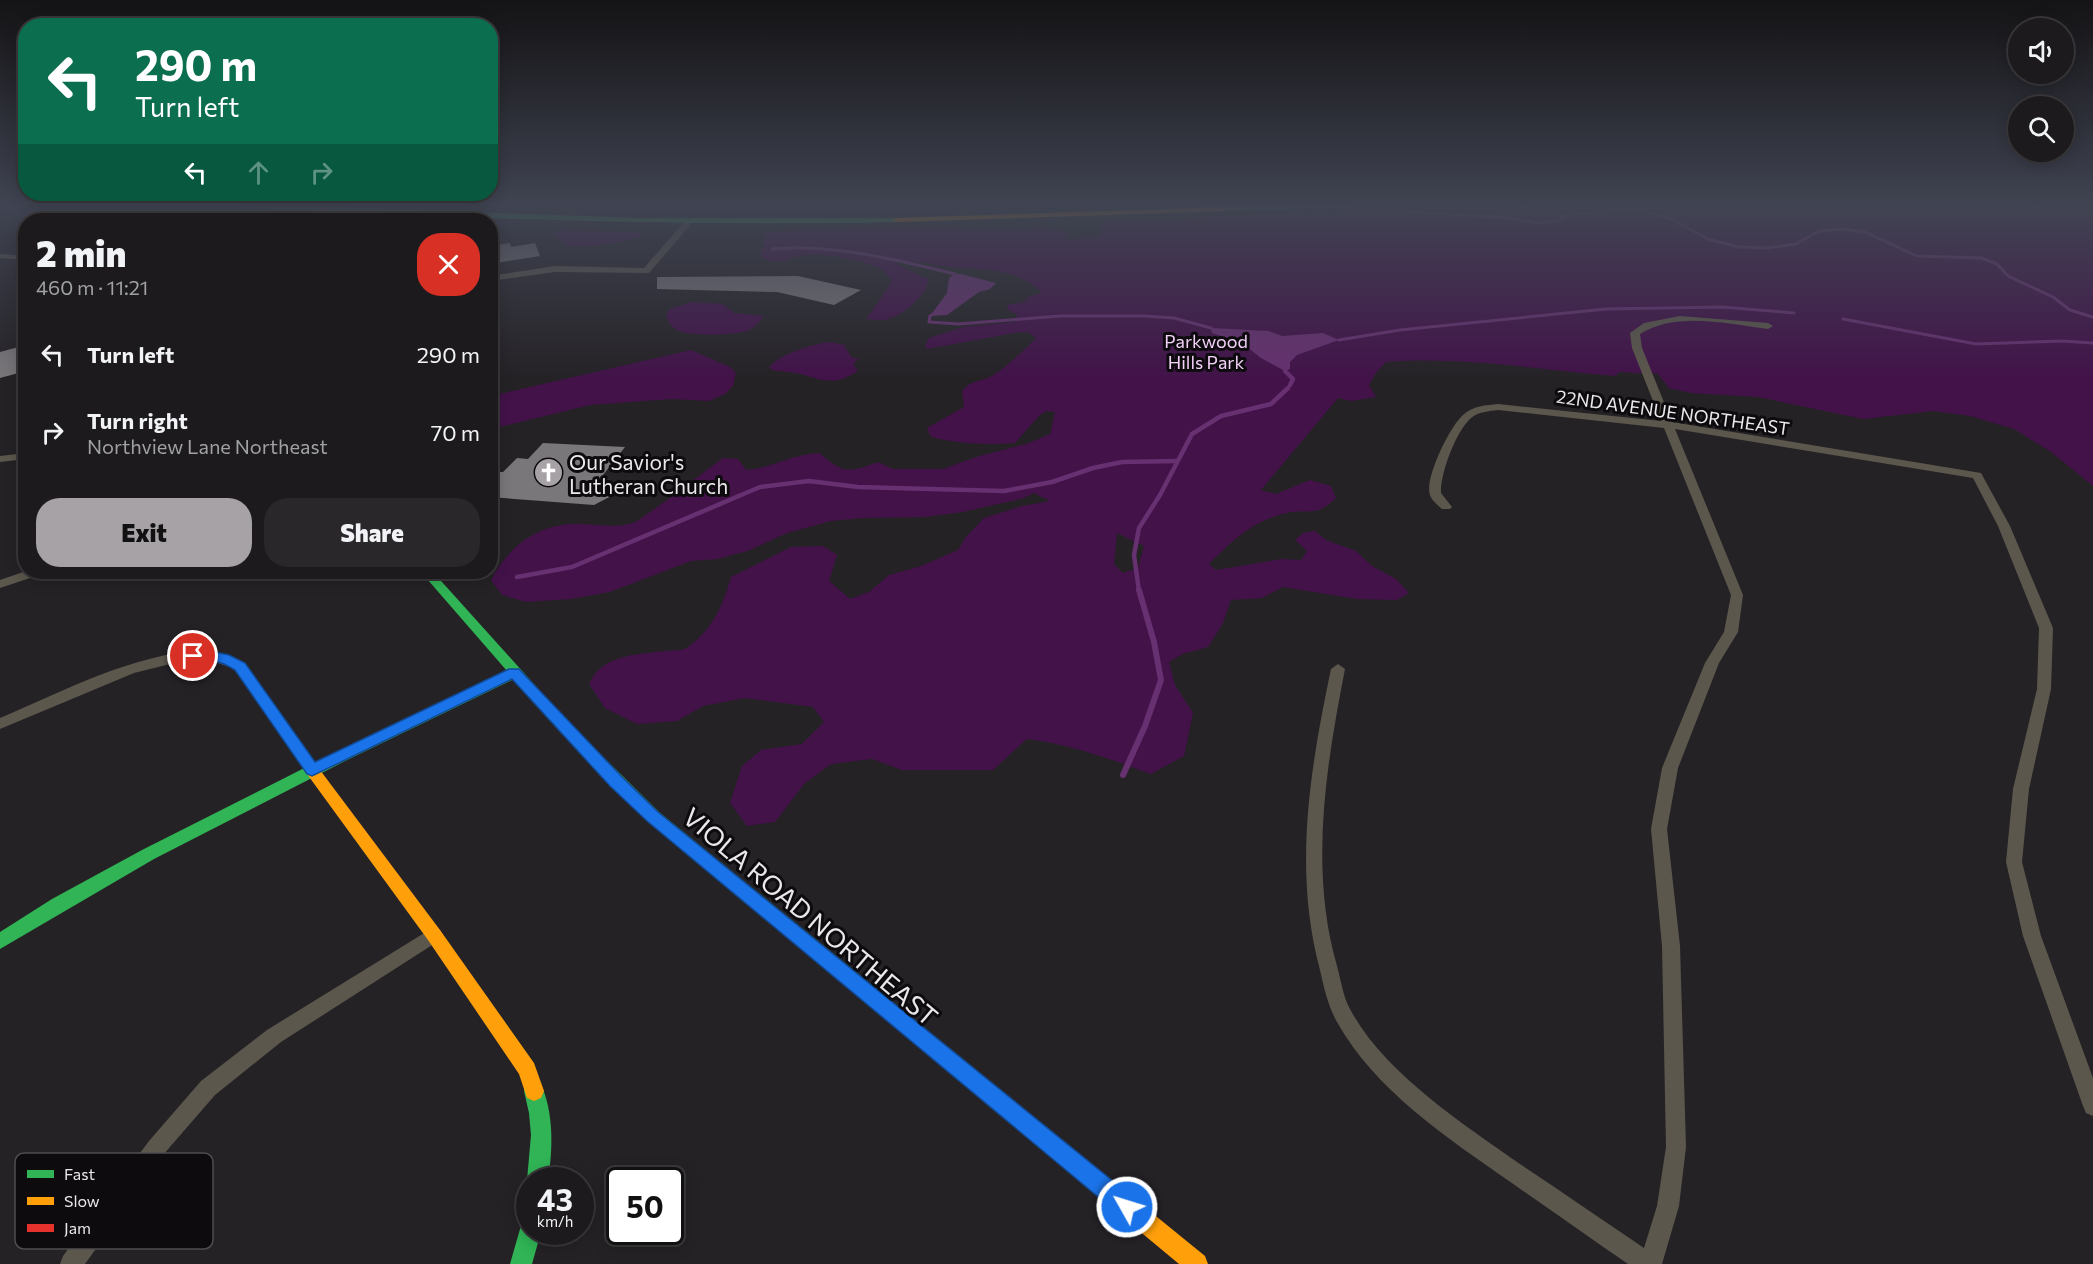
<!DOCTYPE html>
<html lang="en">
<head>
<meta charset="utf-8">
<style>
  body { margin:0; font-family:Commissioner,sans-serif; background:#292729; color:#f1f3f6; height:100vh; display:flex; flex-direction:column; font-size:22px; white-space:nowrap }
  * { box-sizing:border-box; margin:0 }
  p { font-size:20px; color:#a0a1a3 }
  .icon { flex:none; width:33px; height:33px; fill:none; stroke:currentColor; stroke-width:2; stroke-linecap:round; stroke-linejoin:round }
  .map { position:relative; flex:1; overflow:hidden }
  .side { position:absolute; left:18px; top:213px; width:480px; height:366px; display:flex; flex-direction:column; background:#1c1a1c; border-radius:24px; box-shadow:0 3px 15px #0003,0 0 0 2px #3a383b }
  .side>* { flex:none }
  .hud { position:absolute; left:18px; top:18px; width:480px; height:183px; border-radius:24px; box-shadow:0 3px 15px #0003,0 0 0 2px #3a383b; background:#0b6e4f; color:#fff; overflow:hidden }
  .controls { position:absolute; left:2008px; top:18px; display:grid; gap:12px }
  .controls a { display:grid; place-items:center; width:66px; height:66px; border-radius:50%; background:#1c1a1c; box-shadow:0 3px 15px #0003,0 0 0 2px #3a383b; font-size:30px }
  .speed { position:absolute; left:516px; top:1167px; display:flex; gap:12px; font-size:30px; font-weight:700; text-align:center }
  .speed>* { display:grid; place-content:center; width:78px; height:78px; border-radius:50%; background:#1c1a1c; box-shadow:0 3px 15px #0003,0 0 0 2px #3a383b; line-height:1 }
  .speed small { font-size:15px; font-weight:400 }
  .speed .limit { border:3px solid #111; border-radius:9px; background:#fff; color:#111 }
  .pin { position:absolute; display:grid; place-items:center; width:51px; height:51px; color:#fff; margin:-26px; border:3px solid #fff; border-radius:50%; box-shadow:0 2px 6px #0007 }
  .me { position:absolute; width:66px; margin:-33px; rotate:309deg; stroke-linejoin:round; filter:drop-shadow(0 0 4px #0008) }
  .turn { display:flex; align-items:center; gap:21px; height:126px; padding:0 18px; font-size:27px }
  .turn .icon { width:78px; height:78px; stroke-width:2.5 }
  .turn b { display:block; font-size:42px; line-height:51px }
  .lanes { display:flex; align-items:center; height:57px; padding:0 18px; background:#0003; justify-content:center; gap:30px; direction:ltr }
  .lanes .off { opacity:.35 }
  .round { display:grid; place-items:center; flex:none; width:63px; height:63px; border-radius:24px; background:#292729 }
  .summary { display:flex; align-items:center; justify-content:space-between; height:102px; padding:0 18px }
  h1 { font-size:36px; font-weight:800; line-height:45px }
  .cta { display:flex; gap:12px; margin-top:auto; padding:12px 18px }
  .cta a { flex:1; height:69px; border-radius:24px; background:#a6a2a6; color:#111; font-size:24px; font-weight:800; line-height:69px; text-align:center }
  .cta a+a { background:#292729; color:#f1f3f6 }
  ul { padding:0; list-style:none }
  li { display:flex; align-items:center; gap:18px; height:78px; padding:0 18px }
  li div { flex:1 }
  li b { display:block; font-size:22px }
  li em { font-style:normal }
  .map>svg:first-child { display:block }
</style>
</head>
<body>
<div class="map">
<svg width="2093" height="1264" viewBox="0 0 2093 1264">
  <rect width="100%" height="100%" fill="#252226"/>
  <g fill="#421249" fill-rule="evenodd">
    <path d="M 1540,204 L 2093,204 L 2093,486 L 2051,452 L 2014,429 L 1970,416 L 1934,411 L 1863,419 L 1758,397 L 1691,393 L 1669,388 L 1658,374 L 1619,372 L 1616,376 C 1541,370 1461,356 1386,362 L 1375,374 L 1369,385 L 1376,397 L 1351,401 L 1338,398 L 1261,490 L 1276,494 L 1310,480 L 1331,486 L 1336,498 C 1317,516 1312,510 1290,512 C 1281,514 1267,519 1259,523 C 1240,533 1224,549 1209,564 L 1216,570 L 1282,559 L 1301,560 L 1307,551 L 1295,540 L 1303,533 L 1315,531 L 1326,540 L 1356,551 L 1372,566 L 1396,579 L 1409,593 L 1397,600 L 1357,599 L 1283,587 L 1262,598 L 1231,600 L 1223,623 L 1208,647 L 1183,654 L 1169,662 L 1175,685 L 1193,713 L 1184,756 L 1151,774 C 1110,759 1070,744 1027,739 L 993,770 L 902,770 L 872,759 L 831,764 L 805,783 L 775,822 L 747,826 L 730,803 L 742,766 L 761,750 L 802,744 L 824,722 L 813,707 L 745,698 L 703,706 L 677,721 L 637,724 L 605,708 L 589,684 C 601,655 638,654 666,651 C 673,650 683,651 688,647 C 713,629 723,605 731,577 L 791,547 L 823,546 L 837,555 L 829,581 L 850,599 L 869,592 L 889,575 L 921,566 L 958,550 L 966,537 L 984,518 L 1022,506 L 1050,501 L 1034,493 L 1024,498 L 963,512 L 925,517 L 862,518 L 831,521 L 787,533 L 750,550 L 718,559 L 691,561 L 610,592 L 571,599 L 526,602 L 502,595 L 491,580 C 510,544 541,522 583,524 C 599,525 618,528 633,523 C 640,520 647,514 653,510 C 677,494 699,475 723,458 L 738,459 L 746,470 C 773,468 792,454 819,453 C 844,474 848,473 878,462 L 893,469 L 943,469 L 976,457 L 1029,443 L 1050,434 L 1055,412 L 1046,411 L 1038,417 L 1015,443 C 985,445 960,444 931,437 L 927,428 L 964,407 L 962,391 C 971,380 980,382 992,376 C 1002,371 1028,347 1036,338 L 1028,332 L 1014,333 L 927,349 L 925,345 L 929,338 L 963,327 L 1015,322 L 1017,314 L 1008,310 L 1007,305 L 1024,302 L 1030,296 L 1042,293 C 1018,267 981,270 949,267 C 931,265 914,260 897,262 L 896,264 L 928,279 C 927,297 902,316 885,320 C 880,321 872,319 866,319 L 892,282 C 890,279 887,273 884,271 C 871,261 821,252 805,255 C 785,258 780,268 760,256 L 766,232 C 821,229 876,226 932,227 C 956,227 981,230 1006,230 C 1025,230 1052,222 1069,235 L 1066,240 L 1099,236 L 1103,221 ZM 1117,533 L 1144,546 L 1138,568 L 1123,573 L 1114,564 Z"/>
    <path d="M 561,230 L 639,232 L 643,235 C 632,241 580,250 568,245 C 562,243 557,237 552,234 Z"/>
    <path d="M 691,302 L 723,304 L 734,313 L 764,316 C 760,322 754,328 747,331 C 733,335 689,337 677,330 C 670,326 668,322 666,315 L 670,309 Z"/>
    <path d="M 831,342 L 844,345 L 852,358 L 859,359 L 853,364 L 858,371 C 831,388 823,379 796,373 C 786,371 777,373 769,368 C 777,355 815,343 831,342 Z"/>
    <polygon points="691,350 730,367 736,373 733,386 725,394 709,401 672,399 590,405 491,429 491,396"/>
  </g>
  <g fill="#673071">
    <polygon points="954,274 961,274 996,283 990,289 979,292 947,315 930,316 947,293 949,278"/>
    <polygon points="1211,328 1269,331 1282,336 1323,333 1339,340 1297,355 1290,362 1290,369 1285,371 1261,358 1242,343 1212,333"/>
  </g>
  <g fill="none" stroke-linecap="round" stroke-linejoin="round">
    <g stroke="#673071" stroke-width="3">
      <polyline points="1400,211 1510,218 1537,223 1557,221 1566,215 1581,213 1640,210 1673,220 1708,239 1739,247 1767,248 1796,244 1819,231 1843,229 1865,232 1917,256 1981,258 1997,264 2008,276 2053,297 2070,310 2093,317"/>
      <path d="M 772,249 C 835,244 894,259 955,274 L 956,279"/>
      <polyline points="935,313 930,316 929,322 959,324 1060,316 1145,316 1174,318 1211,328"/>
      <polyline points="1843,319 1976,344 2062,341 2093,343"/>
      <polyline points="1339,340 1400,330 1606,309 1722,307 1794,313"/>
    </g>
    <g stroke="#673071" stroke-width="4.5">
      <polyline points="1285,371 1293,379 1290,385"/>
      <polyline points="517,577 572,567 760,487 809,481 858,487 1004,491 1052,482 1093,468 1122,462 1176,461"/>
      <polyline points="1139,591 1134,555 1139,528 1160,495 1192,434 1221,416 1271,404 1288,388"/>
    </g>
    <polyline stroke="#673071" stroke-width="6" points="1123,775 1145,726 1161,680 1154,642 1139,590"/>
  </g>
  <g fill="#7a777a">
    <polygon points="510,243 511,247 535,243 540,256 490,264 490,246"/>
    <polygon points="798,276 861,290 834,305 777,292 657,289 657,277"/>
    <polygon points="26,345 26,371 0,378 0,352"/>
    <polygon points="543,443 625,447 603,475 621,491 594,505 490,497 490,472 503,472 517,458 528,459"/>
  </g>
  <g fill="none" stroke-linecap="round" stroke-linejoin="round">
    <g fill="#5c574c" fill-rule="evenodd">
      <polygon points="685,221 692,223 649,273 555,272 490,281 490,276 555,266 644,268"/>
      <polygon points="0,254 26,256 26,260 0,258"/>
      <path d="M 1680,316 L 1768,323 L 1773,326 L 1768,329 C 1727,324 1677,311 1640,334 L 1642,348 L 1672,422 L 1981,473 L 2010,526 L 2053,628 L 2051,689 L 2029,789 L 2022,862 L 2041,936 L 2093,1078 L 2093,1116 L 2086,1113 L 2083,1106 L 2023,936 L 2006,862 L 2013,789 L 2037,689 L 2039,628 L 1998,526 L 1973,478 L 1675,429 L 1743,595 L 1738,632 L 1719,663 L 1678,768 L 1667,829 L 1680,946 L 1686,1147 L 1679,1206 L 1662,1264 L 1628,1264 C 1589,1237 1549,1209 1509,1181 C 1446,1137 1375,1090 1337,1022 C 1328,1006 1324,988 1320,970 C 1293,870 1310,769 1331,669 L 1338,664 L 1345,669 C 1326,767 1309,868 1337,966 C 1341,980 1343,997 1350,1009 C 1383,1072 1463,1124 1520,1164 C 1562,1192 1603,1220 1644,1248 L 1657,1206 L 1666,1147 L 1662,946 L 1651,829 L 1662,768 L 1705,663 L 1724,632 L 1731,595 L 1664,428 L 1498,410 C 1489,411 1478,412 1471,418 C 1456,431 1440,474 1441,493 L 1452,507 L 1450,509 L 1442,509 C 1438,505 1432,501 1430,495 C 1424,479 1450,426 1463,415 C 1472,406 1487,405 1498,404 L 1661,421 L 1632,348 L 1630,333 L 1644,323 Z"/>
      <polygon points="26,453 26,459 0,462 0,456"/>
      <polygon points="26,571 41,572 39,575 0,588 0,580"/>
      <path d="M 205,650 L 245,663 L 317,766 L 320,770 L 317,774 L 307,774 L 235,669 L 209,660 L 182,661 L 134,673 L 0,729 L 0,718 C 66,690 132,654 205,650 Z"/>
      <polygon points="434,927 440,930 443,935 440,940 281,1042 215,1095 163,1155 85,1264 60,1264 63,1256 149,1141 201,1081 267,1030"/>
    </g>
    <g fill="#30b455" fill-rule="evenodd">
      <path d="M 208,204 L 251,204 L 640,218 L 896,218 L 900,220 L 896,222 C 668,227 440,217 212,206 Z"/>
      <polygon points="1316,204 1369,204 1365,206 1224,211 1220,209 1224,207"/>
      <polygon points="421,572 433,572 570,724 659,812 991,1082 994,1089 991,1096 984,1099 977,1096 647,820 560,732 514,679 347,760 154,859 0,949 0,932 52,899 142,850 336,752 507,671"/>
      <path d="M 534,1081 L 541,1084 C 554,1114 553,1149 548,1180 L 530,1180 L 530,1185 L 527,1180 L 531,1135 L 529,1113 L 524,1091 L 527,1084 Z"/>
      <polygon points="530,1219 530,1232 541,1232 532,1264 510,1264 522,1222"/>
    </g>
    <g fill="#ff9f0a" fill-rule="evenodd">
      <polygon points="1224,207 1228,209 1227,211 896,222 892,220 896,218"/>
      <polygon points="312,764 317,766 440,930 534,1063 544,1091 541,1098 534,1101 527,1098 519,1074 428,940 307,774 304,770 307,766"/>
      <polygon points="984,1079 991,1082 1205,1256 1208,1264 1179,1264 977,1096 974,1089 977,1082"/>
    </g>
    <polygon fill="#e5322d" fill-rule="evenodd" points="330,204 338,204 316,220 309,220"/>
  </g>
  <linearGradient id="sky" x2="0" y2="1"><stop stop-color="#141315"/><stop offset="0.54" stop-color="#404452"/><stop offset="1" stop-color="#404452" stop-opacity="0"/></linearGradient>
  <rect width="2093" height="380" fill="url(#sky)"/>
  <path fill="#1a73e8" stroke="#114b97" stroke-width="1.5" d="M 205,650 L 229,655 L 245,663 L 315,762 L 509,669 L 519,669 L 622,777 L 658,812 L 1135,1199 L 1138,1207 L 1135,1215 L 1127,1218 L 1120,1215 L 647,821 L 610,786 L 512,679 L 312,776 L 307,774 L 235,670 C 230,667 225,664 221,663 C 209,659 193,664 186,656 L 188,653 Z"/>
  <defs>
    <symbol id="church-disc" viewBox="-11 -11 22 22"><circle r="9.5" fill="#a6a2a6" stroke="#0d0b0e"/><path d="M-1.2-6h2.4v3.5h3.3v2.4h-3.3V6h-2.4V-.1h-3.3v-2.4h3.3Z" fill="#fff"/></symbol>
  </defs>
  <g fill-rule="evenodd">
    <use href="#church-disc" x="532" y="456" width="33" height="33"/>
  </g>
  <g text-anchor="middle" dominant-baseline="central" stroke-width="6" stroke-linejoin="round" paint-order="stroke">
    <g font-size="18" fill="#f3d1f8" stroke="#0d0b0e">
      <text x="1206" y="341">Parkwood<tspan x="1206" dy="21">Hills Park</tspan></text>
    </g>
    <g font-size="18" fill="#ebe7eb" stroke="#0d0b0e">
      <text transform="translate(1673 412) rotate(8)">22ND AVENUE NORTHEAST</text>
    </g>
    <g font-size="21" fill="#ebe7eb" stroke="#0d0b0e" text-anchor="start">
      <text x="569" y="461">Our Savior's<tspan x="569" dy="24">Lutheran Church</tspan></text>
    </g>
    <g font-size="26" fill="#ebe7eb" stroke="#0d0b0e">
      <text transform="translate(811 916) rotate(40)">VIOLA ROAD NORTHEAST</text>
    </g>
  </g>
  <rect x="15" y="1153" width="198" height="96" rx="9" fill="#0d0b0e" stroke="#504d50" stroke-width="1.5"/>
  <rect x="27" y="1170" width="27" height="8" fill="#30b455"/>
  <rect x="27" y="1197" width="27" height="8" fill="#ff9f0a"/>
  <rect x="27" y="1224" width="27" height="8" fill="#e5322d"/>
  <g font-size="16" fill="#ebe7eb">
    <text x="64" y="1180">Fast</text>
    <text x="64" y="1207">Slow</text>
    <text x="64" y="1234">Jam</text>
  </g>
</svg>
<div class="controls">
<a><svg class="icon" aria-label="sound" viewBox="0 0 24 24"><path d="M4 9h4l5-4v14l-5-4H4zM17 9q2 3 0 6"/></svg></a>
<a><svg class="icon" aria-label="search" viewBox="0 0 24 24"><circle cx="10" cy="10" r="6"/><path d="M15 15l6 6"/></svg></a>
</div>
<div class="speed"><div>43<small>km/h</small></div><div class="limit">50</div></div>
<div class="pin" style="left:193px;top:656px;background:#d93025"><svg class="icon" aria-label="arrive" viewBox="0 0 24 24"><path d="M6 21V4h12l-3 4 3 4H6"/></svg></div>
<svg class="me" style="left:1127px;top:1207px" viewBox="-20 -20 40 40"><circle r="17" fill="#1a73e8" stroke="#fff" stroke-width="3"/><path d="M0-11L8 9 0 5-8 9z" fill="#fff"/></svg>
<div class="hud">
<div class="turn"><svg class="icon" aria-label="left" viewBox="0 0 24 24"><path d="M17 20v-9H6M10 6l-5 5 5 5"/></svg><div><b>290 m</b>Turn left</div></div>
<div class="lanes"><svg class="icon" aria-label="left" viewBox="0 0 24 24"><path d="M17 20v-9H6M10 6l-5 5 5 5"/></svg><svg class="icon off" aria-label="ahead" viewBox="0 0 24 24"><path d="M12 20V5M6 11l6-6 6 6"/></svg><svg class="icon off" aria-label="right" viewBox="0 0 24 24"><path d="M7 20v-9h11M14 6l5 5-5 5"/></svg></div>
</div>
<section class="side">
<div class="summary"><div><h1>2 min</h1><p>460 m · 11:21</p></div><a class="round" style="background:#d93025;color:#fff"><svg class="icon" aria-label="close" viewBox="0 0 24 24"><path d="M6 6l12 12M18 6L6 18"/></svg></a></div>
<ul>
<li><svg class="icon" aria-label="left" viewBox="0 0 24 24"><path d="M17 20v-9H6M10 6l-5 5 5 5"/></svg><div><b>Turn left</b></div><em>290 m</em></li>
<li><svg class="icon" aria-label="right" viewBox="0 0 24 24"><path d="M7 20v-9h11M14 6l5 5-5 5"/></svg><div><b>Turn right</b><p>Northview Lane Northeast</p></div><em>70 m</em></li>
</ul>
<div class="cta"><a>Exit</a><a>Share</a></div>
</section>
</div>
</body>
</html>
